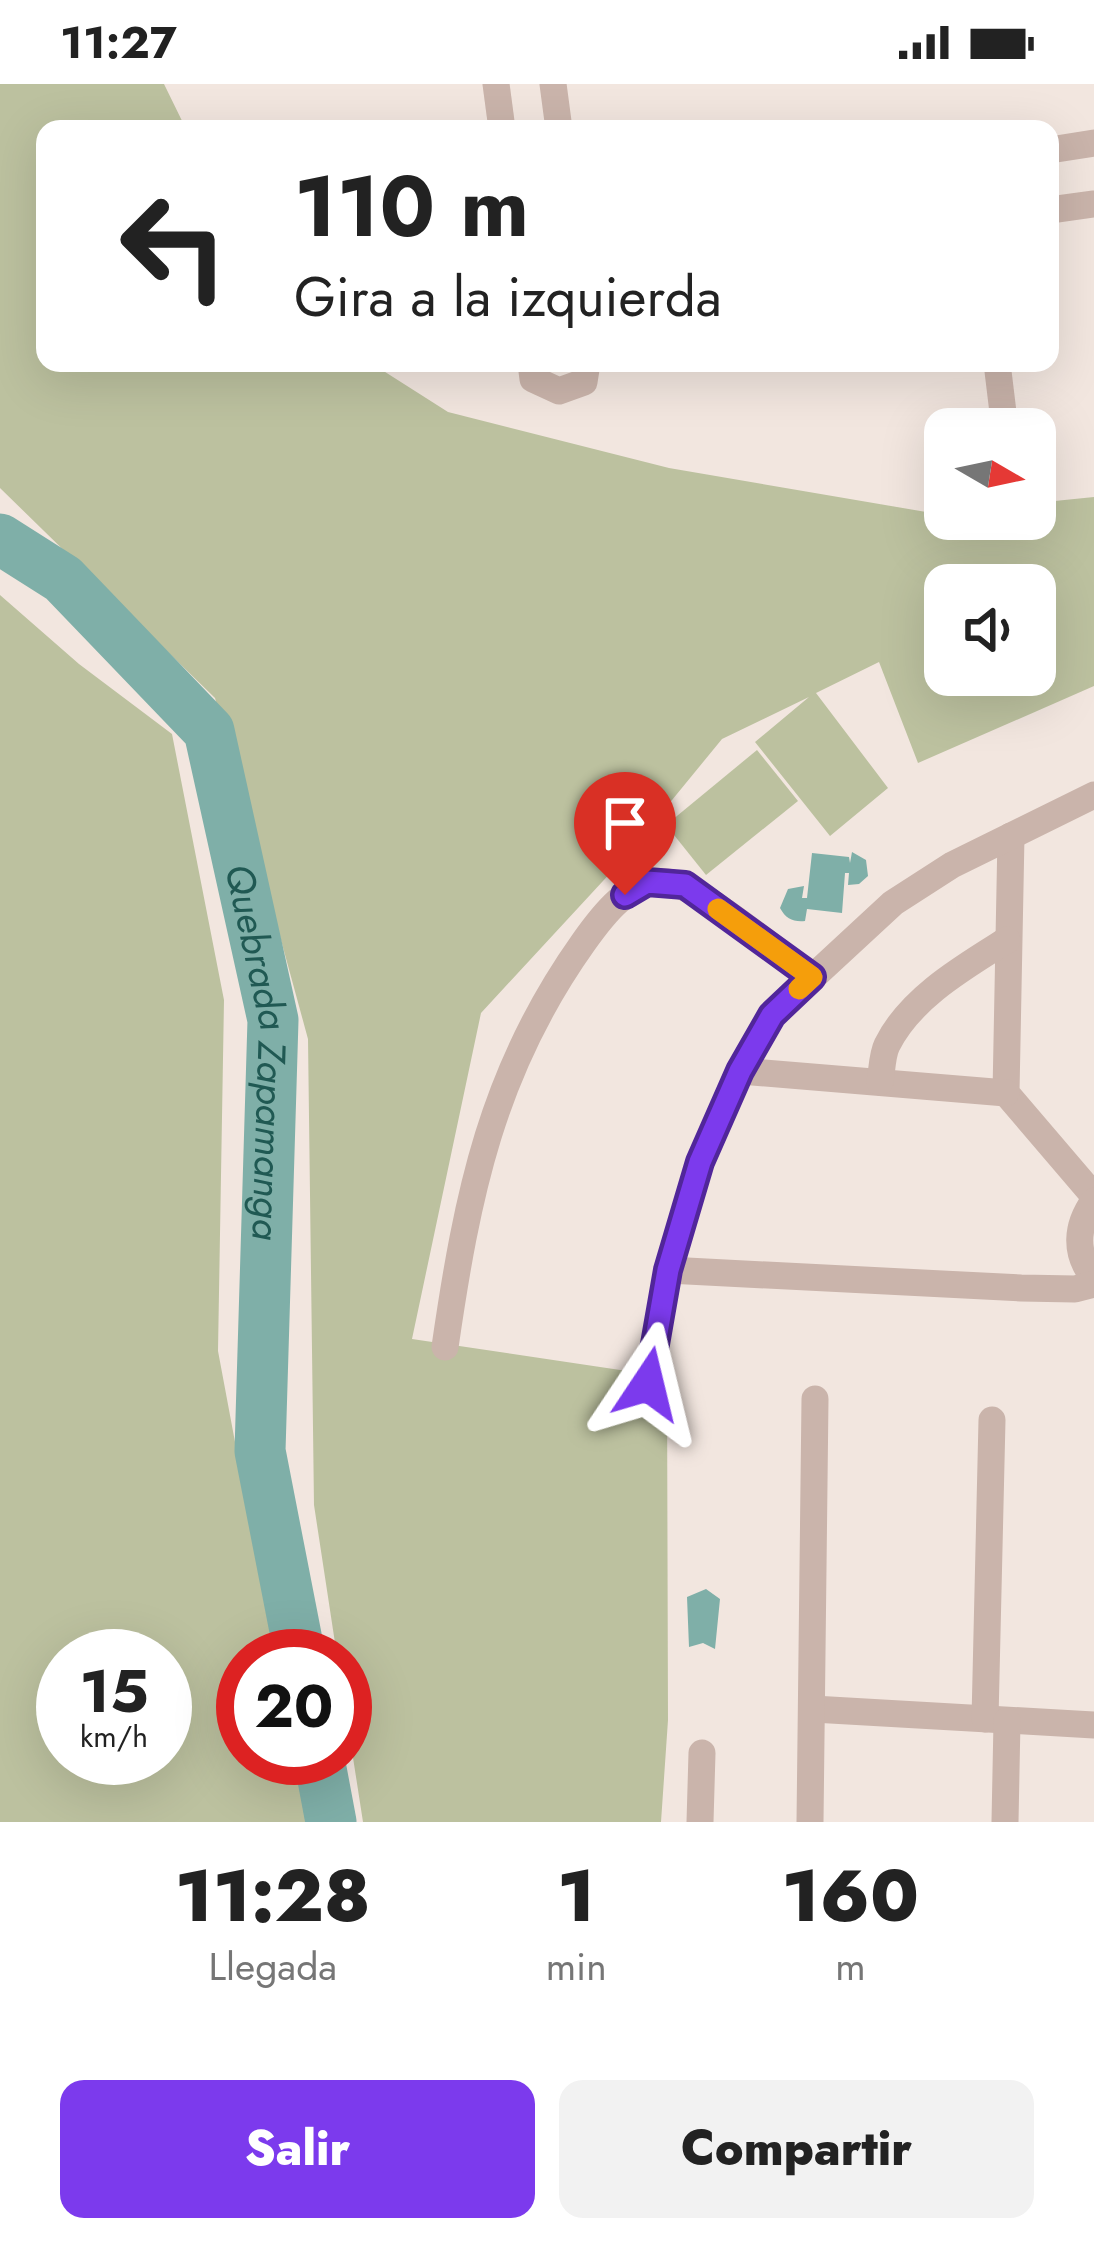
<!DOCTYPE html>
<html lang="es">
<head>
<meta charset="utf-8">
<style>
  body { margin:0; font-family:Jost,sans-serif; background:#f2f2f2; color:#222; height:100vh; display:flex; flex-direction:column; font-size:45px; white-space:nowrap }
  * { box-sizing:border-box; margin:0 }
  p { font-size:39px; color:#767676 }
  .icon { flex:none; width:66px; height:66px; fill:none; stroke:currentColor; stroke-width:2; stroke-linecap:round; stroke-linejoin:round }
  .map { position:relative; height:1738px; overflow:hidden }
  .side { display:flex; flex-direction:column; background:#fff; flex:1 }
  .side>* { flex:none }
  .top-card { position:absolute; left:36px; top:36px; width:1023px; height:252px; border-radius:24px; box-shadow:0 12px 48px #0002; background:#fff; color:#222; overflow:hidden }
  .needle { width:78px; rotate:99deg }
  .fabs { position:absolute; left:924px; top:324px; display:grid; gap:24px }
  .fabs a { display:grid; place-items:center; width:132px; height:132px; border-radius:24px; background:#fff; box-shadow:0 12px 48px #0002; font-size:60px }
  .speed { position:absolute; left:36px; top:1545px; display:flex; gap:24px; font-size:60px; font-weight:700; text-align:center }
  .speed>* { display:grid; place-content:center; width:156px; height:156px; border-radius:50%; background:#fff; box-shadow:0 12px 48px #0002; line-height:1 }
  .speed small { font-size:30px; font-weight:400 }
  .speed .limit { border:18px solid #d22; background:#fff; color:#111 }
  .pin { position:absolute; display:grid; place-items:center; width:102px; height:102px; color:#fff; margin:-123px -51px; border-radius:50% 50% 50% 0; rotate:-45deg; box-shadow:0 0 12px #0007 }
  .pin .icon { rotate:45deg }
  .me { position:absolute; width:132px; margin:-66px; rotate:10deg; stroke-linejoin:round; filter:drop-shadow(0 0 9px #0008) }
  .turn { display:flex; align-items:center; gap:42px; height:252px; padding:0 60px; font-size:54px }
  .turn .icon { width:156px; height:156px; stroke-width:2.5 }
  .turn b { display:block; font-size:84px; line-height:102px }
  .eta { display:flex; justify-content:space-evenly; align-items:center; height:204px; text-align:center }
  .eta b { font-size:72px; font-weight:800; line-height:84px }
  .cta { display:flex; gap:24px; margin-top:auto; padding:24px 60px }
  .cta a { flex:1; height:138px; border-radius:24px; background:#7c3aed; color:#fff; font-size:48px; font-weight:800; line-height:138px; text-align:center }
  .cta a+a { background:#f2f2f2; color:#222 }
  .status { display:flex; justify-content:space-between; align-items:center; height:84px; padding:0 60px; background:#fff; direction:ltr }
  .status svg { height:33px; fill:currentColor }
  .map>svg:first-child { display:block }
</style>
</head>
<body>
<div class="status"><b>11:27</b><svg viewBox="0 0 49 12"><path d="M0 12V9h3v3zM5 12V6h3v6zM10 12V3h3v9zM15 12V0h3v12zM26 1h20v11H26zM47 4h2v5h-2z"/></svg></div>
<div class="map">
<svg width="1094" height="1738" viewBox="0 0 1094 1738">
  <rect width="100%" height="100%" fill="#f2e6df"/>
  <g fill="#bcc19f" fill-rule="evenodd">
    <path d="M 0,0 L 164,0 L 186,45 L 45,45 L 45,279 L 371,279 L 448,328 L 669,384 L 932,429 L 945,427 L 945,435 L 1035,435 L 1035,419 L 1094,413 L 1094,602 L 918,679 L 879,578 L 816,609 L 888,704 L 830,752 L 755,658 L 809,613 L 722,655 L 627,771 L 481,929 L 412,1255 L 667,1293 L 668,1636 L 661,1738 L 363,1738 L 345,1622 L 345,1572 L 337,1572 L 314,1421 L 308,955 L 215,614 L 0,404 ZM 945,501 L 1035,501 L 1035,591 L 945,591 Z"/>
    <path d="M 0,511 L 79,580 L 172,650 L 224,916 L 218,1267 L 275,1572 L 243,1572 L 243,1674 L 294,1674 L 306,1738 L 0,1738 ZM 63,1572 L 165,1572 L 165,1674 L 63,1674 Z"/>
    <polygon points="757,666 798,717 706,791 666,741"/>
  </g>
  <g fill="#7fafa8">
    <path d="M 852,768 L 866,776 L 868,792 L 859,800 L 848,801 L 849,789 L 845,789 L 842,829 L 807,825 L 805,837 C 793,838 786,835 780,824 L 788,805 L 804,802 L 802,814 L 807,814 L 812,769 L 849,773 L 850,779 Z"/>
    <polygon points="706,1505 720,1515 715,1565 703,1559 689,1563 687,1513"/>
  </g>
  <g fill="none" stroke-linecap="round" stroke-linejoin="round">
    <g stroke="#7fafa8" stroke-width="51">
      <path id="s1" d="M 0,455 L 63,495 L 209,647 L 273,936 L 260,1367 L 300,1572"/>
      <polyline points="319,1674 331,1738"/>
    </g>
    <g stroke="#cab4ab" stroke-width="27">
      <polyline points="496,0 502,45"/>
      <polyline points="553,0 559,45"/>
      <polyline points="1050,66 1094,59"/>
      <polyline points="1050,126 1094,120"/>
      <polyline points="531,279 533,295 559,307 584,298 587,279"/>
      <polyline points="997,279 1005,345"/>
      <polyline points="1011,752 1006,1009 1094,1112"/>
      <polyline points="740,987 1006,1009"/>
      <path d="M 880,998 C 882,987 882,971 887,961 C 910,914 964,883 1007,856"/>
      <path d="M 1094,1117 C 1076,1142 1074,1169 1094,1194"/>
      <polyline points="668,1186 1021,1204 1075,1205 1094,1200"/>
      <path d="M 445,1263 C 467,1111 492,987 583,859 C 602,832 630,794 667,798 C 699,801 781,871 812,893"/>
      <polyline points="648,1300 668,1186 700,1078 740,987 772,931 893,819 952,781 1094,711"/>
      <polyline points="813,1625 1094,1641"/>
      <polyline points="985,1635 992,1336"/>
      <polyline points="700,1738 702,1669"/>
      <polyline points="810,1738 815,1315"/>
      <polyline points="1005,1738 1007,1637"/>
    </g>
  </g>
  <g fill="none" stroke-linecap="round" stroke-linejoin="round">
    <defs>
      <polyline id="route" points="625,811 647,798 685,801 812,893 772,931 740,987 700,1078 668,1186 648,1300"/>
    </defs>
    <use href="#route" stroke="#51269a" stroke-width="30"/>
    <use href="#route" stroke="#7c3aed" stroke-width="21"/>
    <polyline stroke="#f59e0b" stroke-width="21" points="718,825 812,893 799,905"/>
  </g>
  <g text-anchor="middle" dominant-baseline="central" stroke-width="9" stroke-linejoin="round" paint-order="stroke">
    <g font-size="39" font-style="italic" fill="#205953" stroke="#faf1ec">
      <text stroke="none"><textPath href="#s1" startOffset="612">Quebrada Zapamanga</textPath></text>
    </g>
  </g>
</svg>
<div class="fabs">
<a><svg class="needle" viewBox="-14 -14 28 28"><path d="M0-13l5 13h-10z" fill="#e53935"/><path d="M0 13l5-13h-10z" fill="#767676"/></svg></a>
<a><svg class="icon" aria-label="sound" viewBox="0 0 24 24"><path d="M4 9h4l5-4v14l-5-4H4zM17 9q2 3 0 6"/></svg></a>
</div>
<div class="speed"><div>15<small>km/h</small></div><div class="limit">20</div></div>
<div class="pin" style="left:625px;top:811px;background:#d93025"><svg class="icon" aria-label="arrive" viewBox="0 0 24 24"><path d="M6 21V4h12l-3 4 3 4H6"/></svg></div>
<svg class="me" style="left:648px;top:1300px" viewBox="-20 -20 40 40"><path d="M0-17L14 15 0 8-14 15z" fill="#7c3aed" stroke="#fff" stroke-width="4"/></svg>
<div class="top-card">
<div class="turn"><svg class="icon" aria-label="left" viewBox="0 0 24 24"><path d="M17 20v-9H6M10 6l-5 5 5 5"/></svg><div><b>110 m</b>Gira a la izquierda</div></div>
</div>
</div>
<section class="side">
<div class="eta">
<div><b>11:28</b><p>Llegada</p></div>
<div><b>1</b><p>min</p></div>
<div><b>160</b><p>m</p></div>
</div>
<div class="cta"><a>Salir</a><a>Compartir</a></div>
</section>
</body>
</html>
